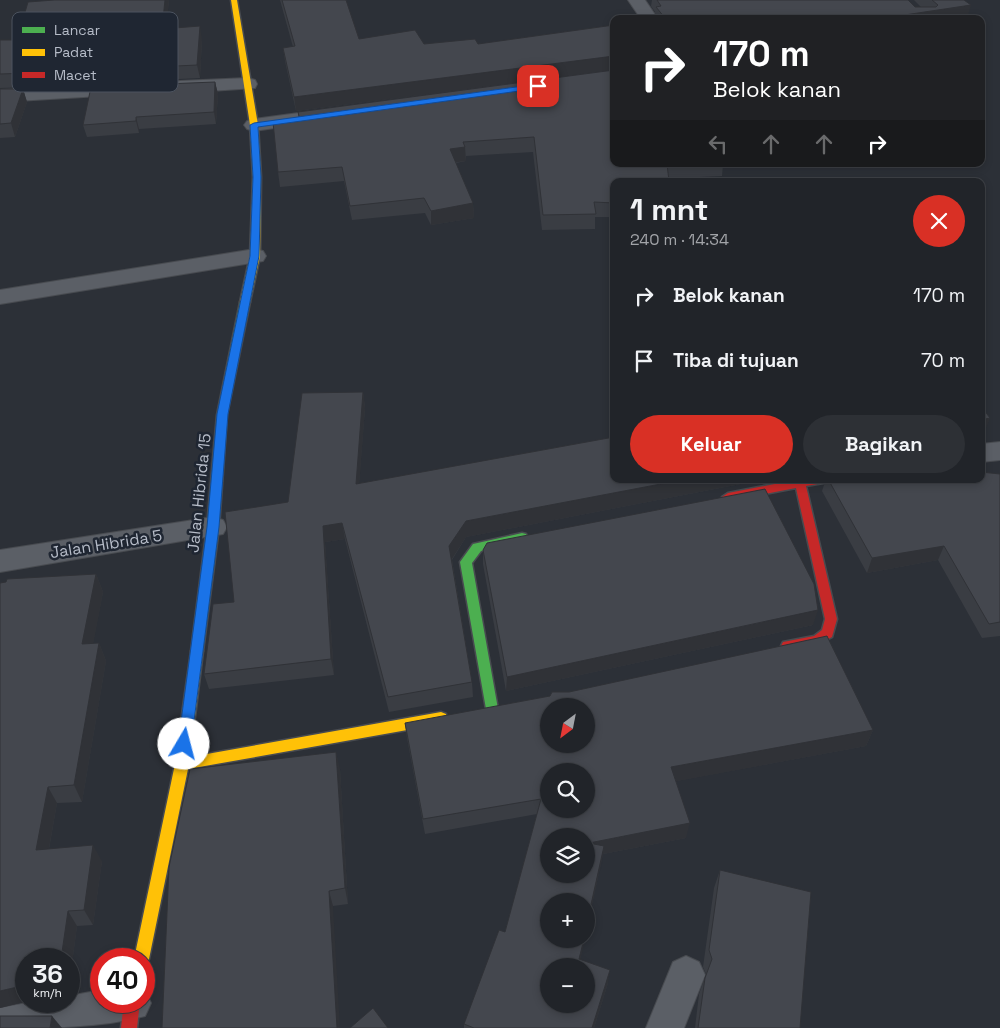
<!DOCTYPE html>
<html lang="id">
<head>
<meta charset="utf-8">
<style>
  body { margin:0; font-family:"Space Grotesk",sans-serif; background:#2d3035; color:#f1f3f6; height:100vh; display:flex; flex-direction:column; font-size:19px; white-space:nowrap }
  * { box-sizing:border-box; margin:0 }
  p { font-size:16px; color:#a2a4a8 }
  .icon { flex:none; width:28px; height:28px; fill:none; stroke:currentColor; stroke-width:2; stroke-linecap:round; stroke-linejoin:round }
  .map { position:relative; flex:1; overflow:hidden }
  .sheet { position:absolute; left:610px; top:178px; width:375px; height:305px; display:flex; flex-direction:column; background:#212429; border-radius:10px; box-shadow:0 2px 8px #0003,0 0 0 1px #3e4146 }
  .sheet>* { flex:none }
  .guide { position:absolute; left:610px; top:15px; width:375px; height:152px; border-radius:10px; box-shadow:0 2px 8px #0003,0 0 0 1px #3e4146; background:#202124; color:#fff; overflow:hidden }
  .needle { width:32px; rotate:212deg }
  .buttons { position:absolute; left:540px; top:698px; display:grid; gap:10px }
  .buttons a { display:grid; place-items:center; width:55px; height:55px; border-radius:50%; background:#212429; box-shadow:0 2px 8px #0003,0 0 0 1px #3e4146; font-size:25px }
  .speed { position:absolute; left:15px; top:948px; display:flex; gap:10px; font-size:25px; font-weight:700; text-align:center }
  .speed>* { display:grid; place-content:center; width:65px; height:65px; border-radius:50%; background:#212429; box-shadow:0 2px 8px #0003,0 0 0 1px #3e4146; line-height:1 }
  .speed small { font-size:12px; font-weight:400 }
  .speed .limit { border:8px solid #d22; background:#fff; color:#111 }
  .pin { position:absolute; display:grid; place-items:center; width:42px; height:42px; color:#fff; margin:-21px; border-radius:10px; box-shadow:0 2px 8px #0006 }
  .me { position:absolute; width:55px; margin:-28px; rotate:8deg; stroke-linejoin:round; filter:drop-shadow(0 0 4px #0008) }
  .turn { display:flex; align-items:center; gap:18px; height:105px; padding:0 20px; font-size:22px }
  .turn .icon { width:65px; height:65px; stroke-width:2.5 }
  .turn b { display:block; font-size:35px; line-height:42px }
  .lanes { display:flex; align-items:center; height:48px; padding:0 20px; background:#0003; justify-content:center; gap:25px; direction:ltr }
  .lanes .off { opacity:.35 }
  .round { display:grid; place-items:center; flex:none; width:52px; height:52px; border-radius:26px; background:#2d3035 }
  .head { display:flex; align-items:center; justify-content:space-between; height:85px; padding:0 20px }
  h1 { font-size:30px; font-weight:700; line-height:38px }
  .primary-button { display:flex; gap:10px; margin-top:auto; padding:10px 20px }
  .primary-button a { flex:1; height:58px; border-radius:30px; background:#d93025; color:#fff; font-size:20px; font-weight:700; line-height:58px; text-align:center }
  .primary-button a+a { background:#2d3035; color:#f1f3f6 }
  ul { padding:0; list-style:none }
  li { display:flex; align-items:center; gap:15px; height:65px; padding:0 20px }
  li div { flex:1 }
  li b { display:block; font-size:19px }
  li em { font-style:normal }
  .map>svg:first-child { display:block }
</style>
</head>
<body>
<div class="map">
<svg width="1000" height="1028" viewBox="0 0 1000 1028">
  <rect width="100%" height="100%" fill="#2c3037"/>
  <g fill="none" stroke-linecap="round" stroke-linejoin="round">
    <defs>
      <g id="street">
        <polygon points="628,0 645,0 658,19 641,19"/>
        <polygon points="248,78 255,80 257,84 255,88 180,93 173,91 171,87 173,83 180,81"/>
        <polygon points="127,84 134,86 136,90 134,94 0,102 0,90"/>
        <polygon points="336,108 343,110 346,114 343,118 254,131 247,129 244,125 247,121 254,119"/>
        <polygon points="255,249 263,251 266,256 263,261 0,304 0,290"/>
        <polygon points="1000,442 1000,460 981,462 981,444"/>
        <polygon points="213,517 223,520 227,527 223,534 0,572 0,550"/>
        <polygon points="686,956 699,962 705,975 684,1028 646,1028 673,962"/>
        <path d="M 144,989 L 151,1003 L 145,1016 C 101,1028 48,1028 0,1028 L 0,1008 L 37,1001 L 69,1001 L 69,996 L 101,990 L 101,1001 L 144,1001 Z"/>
      </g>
      <g id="fast">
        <polygon points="245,299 250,302 227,415 219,527 203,651 201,655 197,656 193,655 191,651 207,527 217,415 240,302"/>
        <polygon points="522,533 526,534 528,537 526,540 481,551 472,563 498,709 497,713 492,714 487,713 486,709 460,562 473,544"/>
      </g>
      <g id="slow">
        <polygon points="231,0 237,0 258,125 261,177 260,256 250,302 245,305 240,302 250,256 253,177 250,125"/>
        <polygon points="197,646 201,647 203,651 190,757 441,712 446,714 447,718 446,722 441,724 188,769 149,959 146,964 144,965 144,959 134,959 175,764 191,651 193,647"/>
      </g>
      <g id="jam">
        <polygon points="800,479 830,479 829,482 806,486 837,619 832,637 817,645 787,651 783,650 781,646 783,642 814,636 822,630 825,619 796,488 728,501 722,497 728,493"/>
        <polygon points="124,1001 140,1001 137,1028 121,1028"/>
      </g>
    </defs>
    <use href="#street" stroke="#484b50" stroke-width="2"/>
    <use href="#fast" stroke="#484b50" stroke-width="3"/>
    <use href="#slow" stroke="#484b50" stroke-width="3"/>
    <use href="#jam" stroke="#484b50" stroke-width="3"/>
    <use href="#street" fill="#5b5f66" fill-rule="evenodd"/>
    <use href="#fast" fill="#4caf50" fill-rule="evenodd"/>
    <use href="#slow" fill="#ffc107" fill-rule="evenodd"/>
    <use href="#jam" fill="#c62828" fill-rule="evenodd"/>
  </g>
  <g fill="#3a3d43">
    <polygon points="54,0 169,0 166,28 202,40 200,78 97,83 96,77 34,81 32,87 0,88 0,40 17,40"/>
    <polygon points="280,0 346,0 359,39 424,44 478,44 614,70 296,111 285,61 283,48 293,47"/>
    <polygon points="652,0 908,0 915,7 921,7 914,0 964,0 967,19 655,19 655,12 651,6"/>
    <polygon points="614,70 614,164 723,164 722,176 614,181 614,217 595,217 595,229 542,230 533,152 466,156 466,161 456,163 473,203 474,218 431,225 425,213 352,220 344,181 280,187 278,172 299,120 298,112"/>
    <polygon points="215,82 218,94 216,124 139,129 139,133 87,137 83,125"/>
    <polygon points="0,89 23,89 27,102 15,137 0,138"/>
    <polygon points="363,392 365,408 359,484 614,479 767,479 466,537 452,560 472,682 473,697 389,712 345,539 325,542 334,675 209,689 204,674 234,602 288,502"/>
    <polygon points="1000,474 1000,636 982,638 938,560 867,573 822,491 826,479 981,479"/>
    <polygon points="483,550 813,625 506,691 483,564"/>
    <polygon points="96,574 103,592 93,643 99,643 106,661 82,802 57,803 49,849 102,861 93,925 77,926 69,986 69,959 26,959 26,1001 28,1001 0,1008 0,583"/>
    <polygon points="405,723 873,730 866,746 676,781 686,838 603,854 580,959 608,983 594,1028 464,1028 464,1024 505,932 537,814 425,834 407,738"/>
    <polygon points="340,769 348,904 333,906 162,1028"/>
    <polygon points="720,870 800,1028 695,1028 699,994 706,974 703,967 714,888"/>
  </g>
  <g fill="#303237">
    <polygon points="165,0 169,0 165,42 162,29"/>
    <polygon points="971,5 967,19 878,19"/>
    <polygon points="200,26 202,40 200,78 197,65"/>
    <polygon points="614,56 614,70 296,111 294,97"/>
    <polygon points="30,67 34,81 32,87 28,73"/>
    <polygon points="215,82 218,94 216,124 214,112"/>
    <polygon points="23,89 27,102 15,137 11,123"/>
    <polygon points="136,117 139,129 139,133 136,121"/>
    <polygon points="465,147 466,161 450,163 450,149"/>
    <polygon points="473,203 474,218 431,225 431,211"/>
    <polygon points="363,392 365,408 358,500 356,484"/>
    <polygon points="990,418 983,435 981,435 981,420"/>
    <polygon points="687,479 767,479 466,537 450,562 449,546 466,521"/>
    <polygon points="342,523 345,539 325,542 334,675 331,659 323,526"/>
    <polygon points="944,546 938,560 867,573 872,558"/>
    <polygon points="96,574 103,592 90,662 82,644"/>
    <polygon points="818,610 813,625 506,691 507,677"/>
    <polygon points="99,643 106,661 82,802 74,785"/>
    <polygon points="873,730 866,746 667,783 671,767"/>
    <polygon points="336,752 340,769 348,904 345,888"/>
    <polygon points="48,787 57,803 46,865 36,850"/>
    <polygon points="690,823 686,838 603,854 586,932 589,843"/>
    <polygon points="93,845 102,861 93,925 84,910"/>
    <polygon points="329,891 333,906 340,1028 337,1028"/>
    <polygon points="68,911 77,926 69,986 69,959 61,959"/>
    <polygon points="584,939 585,939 579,966 579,959"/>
    <polygon points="610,970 608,983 594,1028 592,1028"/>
    <polygon points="26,985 26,1001 28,1001 0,1008 0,991"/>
    <polygon points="52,1016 62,1028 50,1028"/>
  </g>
  <g fill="#44474e" stroke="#303237" fill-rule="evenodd">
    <polygon points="54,0 165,0 162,29 200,26 197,65 94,70 95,63 30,67 28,73 0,74 0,40 17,40 28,2"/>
    <polygon points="282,0 346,0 359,39 415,30 424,44 475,39 478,44 614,25 614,56 294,97 283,48 295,46"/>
    <polygon points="657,0 908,0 915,7 936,7 938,5 932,0 964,0 971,5 878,19 661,19 665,18 656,7 661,6"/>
    <polygon points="614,70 614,164 673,164 667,164 669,181 614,181 614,203 594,202 596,214 543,215 534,137 463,142 465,147 450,149 473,203 431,211 424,198 350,206 342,167 278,172 273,122 300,120 298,112"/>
    <polygon points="215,82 214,112 136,117 136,121 83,125 91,87"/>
    <polygon points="0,89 23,89 11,123 0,124"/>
    <polygon points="363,392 356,484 614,437 614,479 687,479 466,521 449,546 472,682 388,697 342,523 323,526 331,659 204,674 213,604 234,602 225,512 288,502 302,393"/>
    <polygon points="981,406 990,418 981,420"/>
    <polygon points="981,472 1000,474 1000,622 989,624 944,546 872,558 828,479 981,479"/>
    <polygon points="765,489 814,584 818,610 507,677 483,550 487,543"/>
    <polygon points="96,574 82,644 99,643 74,785 48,787 36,850 93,845 84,910 68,911 61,959 26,959 26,985 0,991 0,583 6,582 7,579"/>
    <path d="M 827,636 L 873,730 L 671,767 L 690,823 L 589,843 L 604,846 L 586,927 L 586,901 L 549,901 L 549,939 L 584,939 L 579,959 L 610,970 L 592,1028 L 474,1028 L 464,1024 L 499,930 L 505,932 L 541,799 L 423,819 L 405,723 L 550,696 L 552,692 L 569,692 ZM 549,706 L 586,706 L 586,744 L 549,744 ZM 549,771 L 586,771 L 586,809 L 549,809 ZM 549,836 L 586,836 L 586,874 L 549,874 ZM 549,966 L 586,966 L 586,1004 L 549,1004 Z"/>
    <polygon points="336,752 345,888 329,891 337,1028 162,1028 169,867 190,769"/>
    <polygon points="720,870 811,892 800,1028 698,1028 705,978 712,959 709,950"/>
    <polygon points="373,1008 388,1028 350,1028"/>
    <polygon points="0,1016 52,1016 50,1028 0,1028"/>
  </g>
  <polygon fill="#1a73e8" stroke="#114b97" points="538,84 541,84 541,88 258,127 261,177 259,256 228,414 219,527 191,744 189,748 180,748 178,744 207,527 217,414 250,256 253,177 250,125 254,123"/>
  <g text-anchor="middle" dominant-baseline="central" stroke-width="5" stroke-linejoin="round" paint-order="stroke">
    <g font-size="16" fill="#b6bcc8" stroke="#1f2632">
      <text transform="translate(199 493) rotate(-84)">Jalan Hibrida 15</text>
      <text transform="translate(106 544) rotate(-9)">Jalan Hibrida 5</text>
    </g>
  </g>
  <rect x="12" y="12" width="166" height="80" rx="8" fill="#1f2632" stroke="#4c535f" stroke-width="1"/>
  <rect x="22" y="27" width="23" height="6" fill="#4caf50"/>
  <rect x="22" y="49" width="23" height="7" fill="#ffc107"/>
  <rect x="22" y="72" width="23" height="6" fill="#c62828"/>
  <g font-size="14" fill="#b6bcc8">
    <text x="54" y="35">Lancar</text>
    <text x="54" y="57">Padat</text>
    <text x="54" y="80">Macet</text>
  </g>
</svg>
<div class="buttons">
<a><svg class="needle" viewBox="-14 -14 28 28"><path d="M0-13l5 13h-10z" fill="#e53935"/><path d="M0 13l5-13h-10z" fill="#a2a4a8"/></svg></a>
<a><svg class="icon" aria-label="search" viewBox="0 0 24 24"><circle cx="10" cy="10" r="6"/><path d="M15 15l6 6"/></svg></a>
<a><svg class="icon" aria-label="layers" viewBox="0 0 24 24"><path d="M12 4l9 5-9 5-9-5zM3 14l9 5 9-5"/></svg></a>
<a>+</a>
<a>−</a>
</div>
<div class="speed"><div>36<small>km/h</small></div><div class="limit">40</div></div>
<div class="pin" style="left:538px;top:86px;background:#d93025"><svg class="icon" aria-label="arrive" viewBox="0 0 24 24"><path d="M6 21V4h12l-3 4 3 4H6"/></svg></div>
<svg class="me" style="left:184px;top:744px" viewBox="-20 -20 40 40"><circle r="19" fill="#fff"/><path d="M0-13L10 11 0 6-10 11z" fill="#1a73e8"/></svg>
<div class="guide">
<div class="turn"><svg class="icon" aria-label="right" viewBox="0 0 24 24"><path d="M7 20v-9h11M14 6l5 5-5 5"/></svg><div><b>170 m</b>Belok kanan</div></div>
<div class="lanes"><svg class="icon off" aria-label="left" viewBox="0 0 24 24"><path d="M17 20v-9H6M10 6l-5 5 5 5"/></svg><svg class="icon off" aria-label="ahead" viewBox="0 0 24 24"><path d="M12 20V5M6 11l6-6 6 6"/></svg><svg class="icon off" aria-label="ahead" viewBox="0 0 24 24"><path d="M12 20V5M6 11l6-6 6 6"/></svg><svg class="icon" aria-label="right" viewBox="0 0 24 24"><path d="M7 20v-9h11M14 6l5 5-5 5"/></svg></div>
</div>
<section class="sheet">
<div class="head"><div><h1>1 mnt</h1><p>240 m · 14:34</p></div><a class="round" style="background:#d93025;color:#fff"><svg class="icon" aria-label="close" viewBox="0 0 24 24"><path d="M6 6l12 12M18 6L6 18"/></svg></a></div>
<ul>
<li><svg class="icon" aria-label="right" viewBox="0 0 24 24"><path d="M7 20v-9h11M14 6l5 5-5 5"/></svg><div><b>Belok kanan</b></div><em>170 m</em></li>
<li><svg class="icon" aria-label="arrive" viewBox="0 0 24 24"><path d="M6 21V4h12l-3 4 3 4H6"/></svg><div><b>Tiba di tujuan</b></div><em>70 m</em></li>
</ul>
<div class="primary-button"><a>Keluar</a><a>Bagikan</a></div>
</section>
</div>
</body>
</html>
